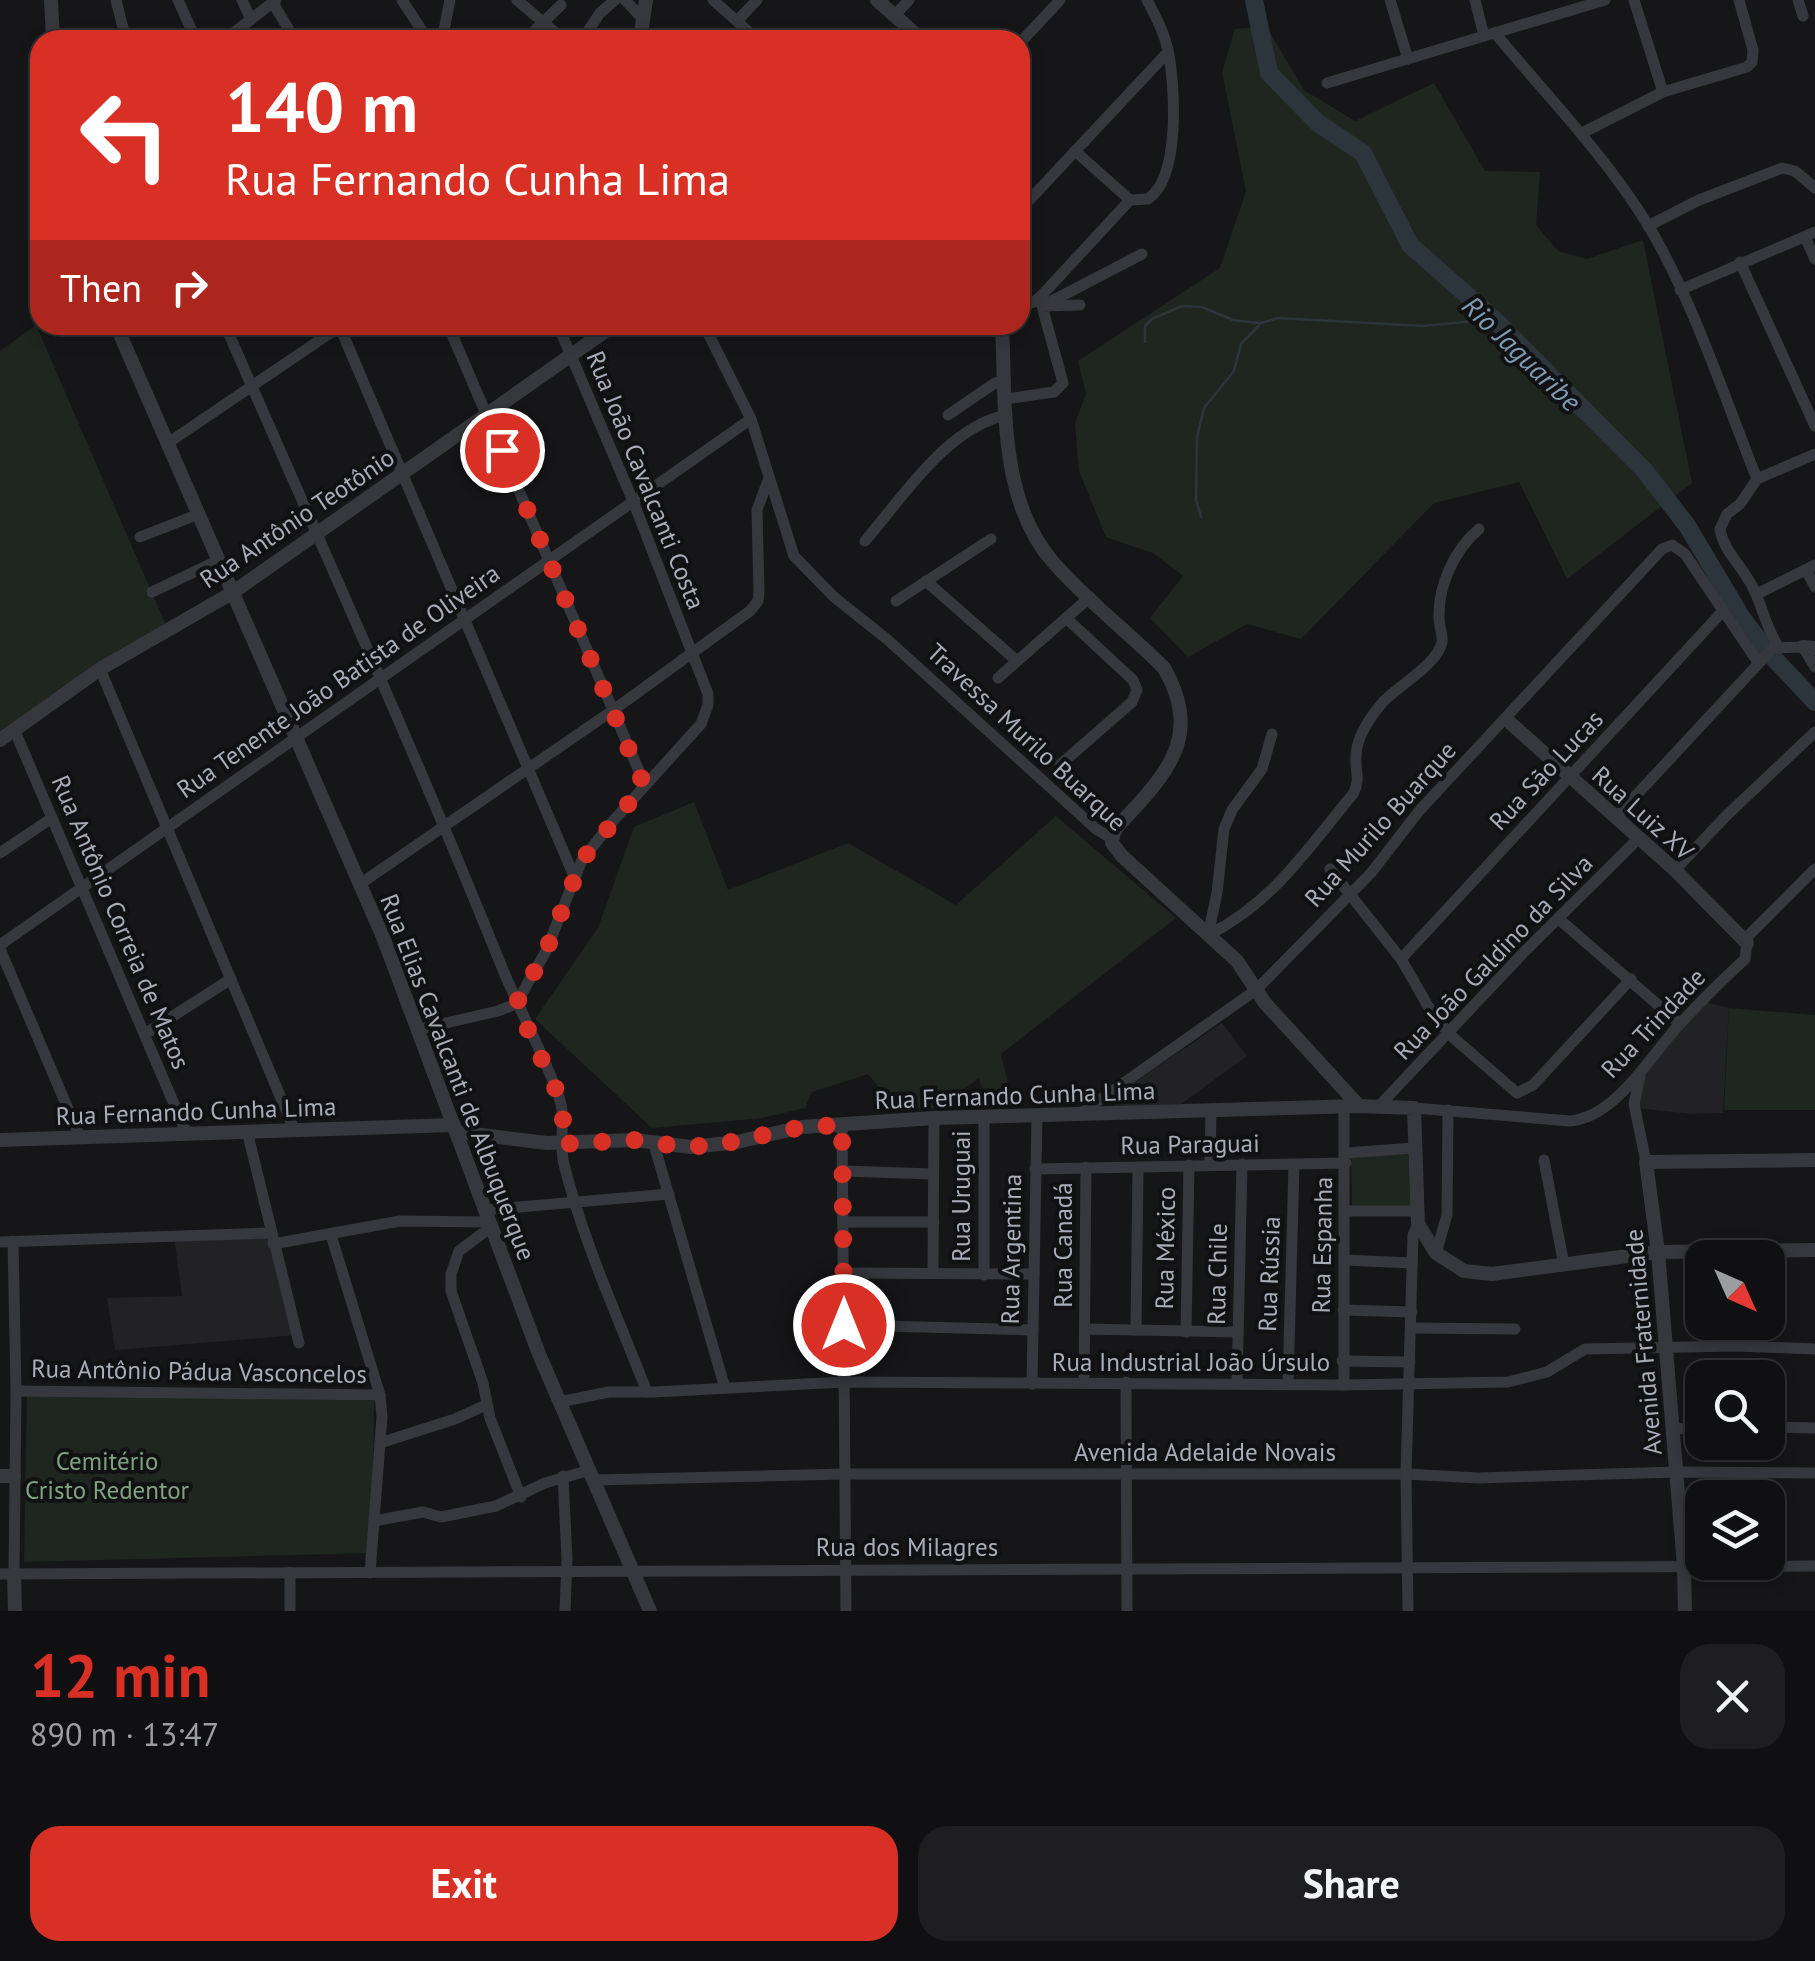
<!DOCTYPE html>
<html lang="en">
<head>
<meta charset="utf-8">
<style>
  body { margin:0; font-family:"PT Sans",sans-serif; background:#1e1e20; color:#f1f3f6; height:100vh; display:flex; flex-direction:column; font-size:38px; white-space:nowrap }
  * { box-sizing:border-box; margin:0 }
  p { font-size:32px; color:#9c9d9f }
  .icon { flex:none; width:55px; height:55px; fill:none; stroke:currentColor; stroke-width:2; stroke-linecap:round; stroke-linejoin:round }
  .map { position:relative; height:1611px; overflow:hidden }
  .details { display:flex; flex-direction:column; background:#101012; flex:1 }
  .details>* { flex:none }
  .guide { position:absolute; left:30px; top:30px; width:1000px; height:305px; border-radius:30px; box-shadow:0 5px 15px #0003,0 0 0 2px #303032; background:#d93025; color:#fff; overflow:hidden }
  .needle { width:65px; rotate:135deg }
  .fabs { position:absolute; left:1685px; top:1240px; display:grid; gap:20px }
  .fabs a { display:grid; place-items:center; width:100px; height:100px; border-radius:20px; background:#101012; box-shadow:0 5px 15px #0003,0 0 0 2px #303032; font-size:50px }
  .pin { position:absolute; display:grid; place-items:center; width:85px; height:85px; color:#fff; margin:-42px; border:5px solid #fff; border-radius:50%; box-shadow:0 2px 10px #0007 }
  .me { position:absolute; width:110px; margin:-55px; rotate:0deg; stroke-linejoin:round; filter:drop-shadow(0 0 8px #0008) }
  .turn { display:flex; align-items:center; gap:35px; height:210px; padding:0 30px; font-size:45px }
  .turn .icon { width:130px; height:130px; stroke-width:2.5 }
  .turn b { display:block; font-size:70px; line-height:85px }
  .then { display:flex; align-items:center; height:95px; padding:0 30px; background:#0003; gap:20px; font-size:38px }
  .round { display:grid; place-items:center; flex:none; width:105px; height:105px; border-radius:30px; background:#1e1e20 }
  .head { display:flex; align-items:center; justify-content:space-between; height:170px; padding:0 30px }
  h1 { font-size:60px; font-weight:800; line-height:75px; color:#d93025 }
  .button { display:flex; gap:20px; margin-top:auto; padding:20px 30px }
  .button a { flex:1; height:115px; border-radius:30px; background:#d93025; color:#fff; font-size:40px; font-weight:800; line-height:115px; text-align:center }
  .button a+a { background:#1e1e20; color:#f1f3f6 }
  .map>svg:first-child { display:block }
</style>
</head>
<body>
<div class="map">
<svg width="1815" height="1611" viewBox="0 0 1815 1611">
  <rect width="100%" height="100%" fill="#161618"/>
  <g fill="#222225">
    <polygon points="1701,1001 1729,1008 1723,1113 1692,1114 1635,1108 1636,1082"/>
    <polygon points="1222,1023 1247,1056 1181,1104 1113,1106 1113,1097"/>
    <polygon points="270,1233 297,1335 115,1350 107,1298 182,1296 174,1236"/>
  </g>
  <g fill="#1e261f">
    <polygon points="1266,26 1304,90 1355,121 1434,83 1485,171 1540,172 1536,225 1558,251 1587,259 1643,240 1692,483 1567,579 1519,482 1434,503 1301,639 1247,624 1188,657 1150,618 1183,576 1153,553 1106,537 1079,471 1075,423 1086,394 1078,361 1220,268 1246,191 1222,72 1235,29"/>
    <polygon points="36,325 165,623 0,737 0,351"/>
    <polygon points="694,802 728,890 848,843 956,905 1056,816 1176,918 1001,1054 1013,1103 987,1103 979,1078 939,1108 896,1108 868,1074 812,1092 805,1108 762,1118 652,1128 535,1019 598,928 634,827"/>
    <polygon points="1729,1008 1815,1015 1815,1110 1724,1110"/>
    <polygon points="1411,1154 1411,1206 1352,1206 1351,1155"/>
    <polygon points="27,1391 374,1401 372,1553 24,1562"/>
  </g>
  <g fill="none" stroke-linecap="round" stroke-linejoin="round">
    <g stroke="#2c353c" stroke-width="2.5">
      <polyline points="1145,342 1145,326 1152,319 1182,306 1202,307 1233,320 1259,323"/>
      <polyline points="1201,517 1196,500 1197,437 1204,408 1234,371 1241,344 1261,323 1278,318 1423,326 1494,319"/>
    </g>
    <polyline stroke="#2c353c" stroke-width="18" points="1254,0 1269,73 1318,123 1363,153 1410,245 1494,319 1645,471 1688,527 1742,618 1767,651 1815,702"/>
    <g stroke="#37383d" stroke-width="11">
      <polyline points="116,0 126,40"/>
      <polyline points="178,0 196,40"/>
      <polyline points="242,0 251,20"/>
      <polyline points="402,0 428,40"/>
      <polyline points="517,0 564,40"/>
      <polyline points="625,0 642,18"/>
      <polyline points="713,0 758,40"/>
      <polyline points="1390,0 1408,59"/>
      <polyline points="1475,0 1484,36"/>
      <polyline points="1634,0 1663,92"/>
      <polyline points="1798,0 1803,16"/>
      <polyline points="273,3 295,40"/>
      <polyline points="894,16 909,0"/>
      <polyline points="737,21 757,0"/>
      <path d="M 1495,33 C 1547,96 1605,155 1648,225 C 1692,298 1725,399 1757,479"/>
      <polyline points="218,40 232,34 276,0"/>
      <polyline points="442,40 450,0"/>
      <polyline points="525,40 561,5"/>
      <polyline points="582,40 600,13 615,0"/>
      <polyline points="1020,43 1060,0"/>
      <polyline points="1327,83 1605,0"/>
      <polyline points="1582,133 1663,92 1747,67 1752,62 1753,50 1739,0"/>
      <polyline points="1075,151 1130,200"/>
      <polyline points="1020,210 1168,52"/>
      <polyline points="1648,226 1699,200 1782,168 1795,171 1815,188"/>
      <polyline points="1805,237 1815,259"/>
      <polyline points="1740,262 1815,426"/>
      <polyline points="1680,290 1815,232"/>
      <polyline points="1048,303 1142,254"/>
      <path d="M 1020,306 L 1034,302 L 1043,294 L 1130,200 L 1148,199 C 1181,177 1175,85 1168,50 C 1164,32 1156,16 1147,0"/>
      <path d="M 225,325 C 318,538 414,749 501,965 C 519,1010 543,1052 559,1097 C 567,1119 558,1142 564,1164 C 583,1242 618,1317 647,1392"/>
      <polyline points="339,325 574,876"/>
      <polyline points="448,325 645,785"/>
      <polyline points="704,325 751,419 794,556 834,597 888,640 1096,829 1111,838"/>
      <polyline points="1006,399 1054,392 1063,383 1042,306 1080,305"/>
      <polyline points="948,415 995,383 1005,381"/>
      <polyline points="168,443 342,325"/>
      <polyline points="140,537 199,514"/>
      <path d="M 865,541 C 903,497 948,426 1007,415"/>
      <polyline points="1806,570 1815,587"/>
      <polyline points="926,581 1017,661"/>
      <polyline points="152,592 219,560"/>
      <polyline points="1757,594 1815,565"/>
      <polyline points="896,601 991,539"/>
      <path d="M 1778,646 C 1764,625 1762,600 1748,579 C 1738,562 1723,549 1720,529 L 1727,514 L 1740,504 L 1757,479 L 1815,454"/>
      <polyline points="100,669 294,1129"/>
      <polyline points="998,678 1090,597"/>
      <polyline points="14,729 186,1132"/>
      <polyline points="1060,765 1132,702 1137,690 1133,680 1066,618"/>
      <polyline points="1615,818 1773,648 1803,647 1815,667"/>
      <polyline points="0,853 52,818"/>
      <polyline points="1330,869 1401,959 1428,1006 1449,1034 1517,1093 1533,1085 1631,979"/>
      <polyline points="1675,870 1727,815 1815,732"/>
      <polyline points="360,884 612,711 750,611 758,601 759,592 757,510 769,478"/>
      <polyline points="1560,920 1680,1024"/>
      <path d="M 1208,935 C 1273,903 1308,848 1353,794 C 1361,779 1355,772 1356,757 C 1356,737 1371,716 1383,702 C 1399,685 1438,664 1442,642 C 1443,635 1439,626 1439,618 C 1438,586 1454,550 1479,529"/>
      <polyline points="1208,935 1217,893 1224,829 1232,810 1262,769 1272,734"/>
      <polyline points="1744,940 1815,869"/>
      <polyline points="0,945 751,419"/>
      <polyline points="0,949 80,1137"/>
      <polyline points="1401,959 1723,611"/>
      <polyline points="420,1029 498,1011 516,1004 546,951 582,860 613,821 701,724 708,705 708,694 633,501 558,325"/>
      <polyline points="145,1034 231,979"/>
      <polyline points="1640,1076 1634,1104 1646,1162"/>
      <polyline points="1380,1105 1524,952 1638,839"/>
      <path d="M 1414,1108 L 1570,1121 C 1616,1117 1650,1056 1679,1025 C 1700,1002 1722,980 1745,959 L 1747,943"/>
      <polyline points="1081,1113 1256,990 1371,873 1419,811 1662,549 1672,545 1685,554 1757,661"/>
      <polyline points="984,1117 984,1275"/>
      <polyline points="842,1125 846,1611"/>
      <polyline points="247,1131 299,1343"/>
      <polyline points="653,1141 725,1388"/>
      <polyline points="1345,1153 1415,1148"/>
      <polyline points="1544,1160 1564,1265"/>
      <polyline points="1210,1165 1211,1111"/>
      <polyline points="1035,1169 1346,1163"/>
      <polyline points="843,1171 933,1174"/>
      <polyline points="485,1210 669,1194"/>
      <polyline points="1344,1211 1416,1211"/>
      <polyline points="843,1222 934,1222"/>
      <polyline points="491,1227 459,1251 451,1274 451,1291 483,1383 490,1418 521,1497"/>
      <polyline points="331,1235 380,1395 382,1417 370,1573"/>
      <polyline points="13,1241 16,1391 14,1574"/>
      <polyline points="0,1242 270,1233"/>
      <polyline points="273,1244 400,1221 489,1222"/>
      <polyline points="1436,1253 1447,1215 1448,1110"/>
      <polyline points="1344,1260 1412,1263"/>
      <polyline points="844,1273 1034,1274"/>
      <polyline points="933,1273 934,1118"/>
      <polyline points="1343,1310 1412,1312"/>
      <polyline points="843,1325 1033,1330"/>
      <polyline points="1412,1328 1515,1329"/>
      <polyline points="1085,1329 1238,1332"/>
      <polyline points="1136,1330 1138,1167"/>
      <polyline points="1186,1332 1189,1165"/>
      <polyline points="1342,1361 1410,1362"/>
      <polyline points="1126,1382 1127,1611"/>
      <polyline points="1084,1383 1086,1167"/>
      <polyline points="1032,1384 1037,1116"/>
      <polyline points="1237,1384 1242,1164"/>
      <polyline points="1288,1384 1294,1165"/>
      <polyline points="1344,1385 1344,1107"/>
      <polyline points="16,1391 380,1395"/>
      <polyline points="559,1402 609,1392 654,1392 844,1382 1344,1385 1508,1382 1547,1372 1585,1349 1736,1346 1815,1349"/>
      <polyline points="1768,1427 1815,1428"/>
      <polyline points="1672,1429 1702,1428"/>
      <polyline points="380,1443 455,1419 486,1405"/>
      <polyline points="563,1476 567,1559 565,1611"/>
      <polyline points="594,1480 844,1474 1406,1474 1478,1478 1677,1472 1815,1473"/>
      <polyline points="374,1521 423,1512 441,1517 496,1506 545,1483 590,1470"/>
      <polyline points="0,1574 1815,1566"/>
      <polyline points="290,1611 290,1572"/>
      <polyline points="1408,1611 1406,1474 1413,1235 1418,1224"/>
    </g>
    <g stroke="#37383d" stroke-width="14">
      <polyline points="51,0 53,40"/>
      <polyline points="877,0 922,40"/>
      <polyline points="640,40 646,0"/>
      <polyline points="116,325 383,937 539,1354 650,1611"/>
      <path d="M 1002,325 C 1006,402 998,499 1053,562 C 1086,600 1128,632 1164,668 C 1199,729 1175,765 1131,812 C 1122,822 1112,829 1112,843 L 1122,856 L 1237,961 L 1265,1003 L 1359,1106"/>
      <polyline points="1803,647 1815,648"/>
      <polyline points="1507,720 1675,870 1747,943"/>
      <polyline points="0,740 100,669 232,593 614,325"/>
      <polyline points="457,1132 547,1143 635,1140 691,1147 737,1142 802,1127 934,1118 1359,1106 1414,1108 1418,1224 1436,1253 1464,1271 1492,1274 1658,1252 1815,1250"/>
      <polyline points="0,1140 454,1125"/>
      <polyline points="0,1476 14,1476"/>
      <polyline points="14,1574 15,1611"/>
      <polyline points="1685,1611 1684,1566 1658,1252 1646,1162 1815,1160"/>
    </g>
  </g>
  <g fill="none" stroke-linecap="round" stroke-linejoin="round">
    <polyline stroke="#d93025" stroke-width="18" stroke-dasharray="0 32.4" points="502,450 644,785 582,860 546,951 516,1004 558,1094 563,1118 562,1144 635,1140 676,1146 712,1146 802,1127 842,1125 844,1325"/>
  </g>
  <g text-anchor="middle" dominant-baseline="central" stroke-width="8" stroke-linejoin="round" paint-order="stroke">
    <g font-size="25" fill="#a8adb8" stroke="#111113">
      <text transform="translate(646 480) rotate(68)">Rua João Cavalcanti Costa</text>
      <text transform="translate(297 518) rotate(-34)">Rua Antônio Teotônio</text>
      <text transform="translate(338 681) rotate(-35)">Rua Tenente João Batista de Oliveira</text>
      <text transform="translate(1027 737) rotate(43)">Travessa Murilo Buarque</text>
      <text transform="translate(1546 770) rotate(-47)">Rua São Lucas</text>
      <text transform="translate(1643 813) rotate(42)">Rua Luiz XV</text>
      <text transform="translate(1380 824) rotate(-48)">Rua Murilo Buarque</text>
      <text transform="translate(121 922) rotate(67)">Rua Antônio Correia de Matos</text>
      <text transform="translate(1493 957) rotate(-46)">Rua João Galdino da Silva</text>
      <text transform="translate(1653 1023) rotate(-47)">Rua Trindade</text>
      <text transform="translate(458 1077) rotate(69)">Rua Elias Cavalcanti de Albuquerque</text>
      <text transform="translate(1015 1095) rotate(-2)">Rua Fernando Cunha Lima</text>
      <text transform="translate(196 1111) rotate(-2)">Rua Fernando Cunha Lima</text>
      <text transform="translate(1190 1144) rotate(-1)">Rua Paraguai</text>
      <text transform="translate(961 1196) rotate(-90)">Rua Uruguai</text>
      <text transform="translate(1063 1245) rotate(-90)">Rua Canadá</text>
      <text transform="translate(1322 1245) rotate(-89)">Rua Espanha</text>
      <text transform="translate(1165 1248) rotate(-89)">Rua México</text>
      <text transform="translate(1011 1249) rotate(-89)">Rua Argentina</text>
      <text transform="translate(1217 1274) rotate(-89)">Rua Chile</text>
      <text transform="translate(1269 1274) rotate(-88)">Rua Rússia</text>
      <text transform="translate(1643 1342) rotate(-95)">Avenida Fraternidade</text>
      <text x="1191" y="1362">Rua Industrial João Úrsulo</text>
      <text transform="translate(199 1371) rotate(1)">Rua Antônio Pádua Vasconcelos</text>
      <text x="1205" y="1452">Avenida Adelaide Novais</text>
      <text x="907" y="1547">Rua dos Milagres</text>
    </g>
    <g font-size="25" fill="#7fa381" stroke="#111113">
      <text x="107" y="1461">Cemitério<tspan x="107" dy="29">Cristo Redentor</tspan></text>
    </g>
    <g font-size="28" font-style="italic" fill="#7f9bb3" stroke="#111113">
      <text transform="translate(1522 353) rotate(44)">Rio Jaguaribe</text>
    </g>
  </g>
</svg>
<div class="fabs">
<a><svg class="needle" viewBox="-14 -14 28 28"><path d="M0-13l5 13h-10z" fill="#e53935"/><path d="M0 13l5-13h-10z" fill="#9c9d9f"/></svg></a>
<a><svg class="icon" aria-label="search" viewBox="0 0 24 24"><circle cx="10" cy="10" r="6"/><path d="M15 15l6 6"/></svg></a>
<a><svg class="icon" aria-label="layers" viewBox="0 0 24 24"><path d="M12 4l9 5-9 5-9-5zM3 14l9 5 9-5"/></svg></a>
</div>
<div class="pin" style="left:502px;top:450px;background:#d93025"><svg class="icon" aria-label="arrive" viewBox="0 0 24 24"><path d="M6 21V4h12l-3 4 3 4H6"/></svg></div>
<svg class="me" style="left:844px;top:1325px" viewBox="-20 -20 40 40"><circle r="17" fill="#d93025" stroke="#fff" stroke-width="3"/><path d="M0-11L8 9 0 5-8 9z" fill="#fff"/></svg>
<div class="guide">
<div class="turn"><svg class="icon" aria-label="left" viewBox="0 0 24 24"><path d="M17 20v-9H6M10 6l-5 5 5 5"/></svg><div><b>140 m</b>Rua Fernando Cunha Lima</div></div>
<div class="then">Then<svg class="icon" aria-label="right" viewBox="0 0 24 24"><path d="M7 20v-9h11M14 6l5 5-5 5"/></svg></div>
</div>
</div>
<section class="details">
<div class="head"><div><h1>12 min</h1><p>890 m · 13:47</p></div><a class="round"><svg class="icon" aria-label="close" viewBox="0 0 24 24"><path d="M6 6l12 12M18 6L6 18"/></svg></a></div>
<div class="button"><a>Exit</a><a>Share</a></div>
</section>
</body>
</html>
